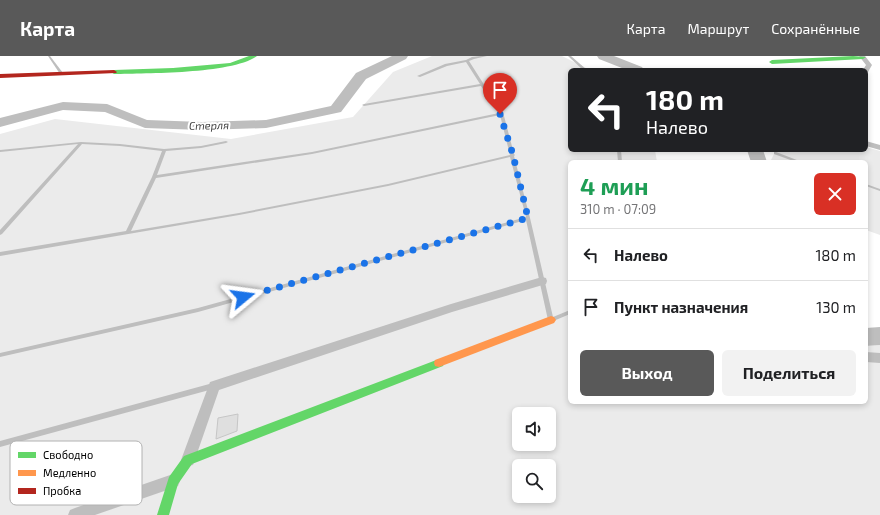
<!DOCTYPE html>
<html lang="ru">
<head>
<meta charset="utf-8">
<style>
  body { margin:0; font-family:"Exo 2",sans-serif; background:#f2f2f2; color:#202124; height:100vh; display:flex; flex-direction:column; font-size:15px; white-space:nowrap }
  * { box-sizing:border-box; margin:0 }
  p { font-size:13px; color:#757577 }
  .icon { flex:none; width:22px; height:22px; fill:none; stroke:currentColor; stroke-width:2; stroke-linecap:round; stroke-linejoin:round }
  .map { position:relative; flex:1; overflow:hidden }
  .sheet { position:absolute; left:568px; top:104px; width:300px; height:244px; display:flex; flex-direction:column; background:#fff; border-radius:6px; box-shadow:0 2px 6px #0003 }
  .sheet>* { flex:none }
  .guide { position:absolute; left:568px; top:12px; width:300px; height:84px; border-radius:6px; box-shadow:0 2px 6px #0003; background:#202124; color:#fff; overflow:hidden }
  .tools { position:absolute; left:512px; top:351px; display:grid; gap:8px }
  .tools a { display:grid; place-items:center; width:44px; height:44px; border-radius:6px; background:#fff; box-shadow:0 2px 6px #0003; font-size:20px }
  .pin { position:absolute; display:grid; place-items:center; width:34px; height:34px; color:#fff; margin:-41px -17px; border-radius:50% 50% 50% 0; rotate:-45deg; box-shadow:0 0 4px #0007 }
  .pin .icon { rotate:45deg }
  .me { position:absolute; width:44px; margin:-22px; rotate:74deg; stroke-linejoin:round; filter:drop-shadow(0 0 3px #0008) }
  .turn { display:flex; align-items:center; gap:14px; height:84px; padding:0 12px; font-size:18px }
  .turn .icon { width:52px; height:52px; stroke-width:2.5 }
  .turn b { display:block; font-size:28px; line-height:34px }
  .round { display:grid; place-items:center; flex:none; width:42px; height:42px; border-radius:6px; background:#f2f2f2 }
  .headline { display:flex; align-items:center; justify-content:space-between; height:68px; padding:0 12px }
  h1 { font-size:24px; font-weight:700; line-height:30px; color:#1e9e55 }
  .button { display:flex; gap:8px; margin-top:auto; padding:8px 12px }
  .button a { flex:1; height:46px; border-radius:6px; background:#595959; color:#fff; font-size:16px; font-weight:700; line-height:46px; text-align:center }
  .button a+a { background:#f2f2f2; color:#202124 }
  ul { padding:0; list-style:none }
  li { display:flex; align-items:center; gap:12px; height:52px; padding:0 12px; border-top:1px solid #e0e0e0 }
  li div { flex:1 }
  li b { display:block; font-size:15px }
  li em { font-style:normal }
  header { display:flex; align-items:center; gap:24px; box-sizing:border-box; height:56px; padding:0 20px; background:#595959; color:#fff }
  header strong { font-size:19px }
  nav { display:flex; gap:22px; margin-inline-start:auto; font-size:14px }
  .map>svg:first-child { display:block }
</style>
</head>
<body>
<header>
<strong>Карта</strong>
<nav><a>Карта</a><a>Маршрут</a><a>Сохранённые</a></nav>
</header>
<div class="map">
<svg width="880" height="459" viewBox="0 0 880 459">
  <rect width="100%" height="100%" fill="#fff"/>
  <g fill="#ebebeb" fill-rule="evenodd">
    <path d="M 432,0 L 562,0 L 590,14 L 570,14 L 570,94 L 655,94 L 657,106 L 570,106 L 570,346 L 866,346 L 866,290 L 880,289 L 880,459 L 0,459 L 0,78 L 55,63 L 231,83 L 353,61 L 393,16 ZM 519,358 L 549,358 L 549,388 L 519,388 ZM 519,410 L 549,410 L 549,440 L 519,440 Z"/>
    <polygon points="866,91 880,95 880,179 866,174 866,106 770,106 776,94 866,94"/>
  </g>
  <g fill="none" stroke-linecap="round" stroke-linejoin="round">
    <g fill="#bebebe" fill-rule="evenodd">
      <polygon points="392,0 408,0 406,3 366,23 341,56 266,72 202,74 145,72 105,56 63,54 0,71 0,62 63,46 107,48 147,64 202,66 266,64 331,50 356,17"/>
      <polygon points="597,0 614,0 642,11 644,14 627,14 599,3"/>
      <polygon points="747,94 763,94 767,106 751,106"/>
      <polygon points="880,271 880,289 866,290 866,272"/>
    </g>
  </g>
  <polygon fill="#dfdfdf" stroke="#c6c6c6" points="238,358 237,375 216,383 218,362"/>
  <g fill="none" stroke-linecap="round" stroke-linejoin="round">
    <g fill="#bebebe" fill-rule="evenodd">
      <polygon points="48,0 50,0 63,17 62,18 60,18"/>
      <path d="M 480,0 L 487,0 L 474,3 L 469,5 L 504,60 L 514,98 L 515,99 L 514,100 L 530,162 L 553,261 L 570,254 L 570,258 L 551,266 L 549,265 L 548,264 L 526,164 L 198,256 L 0,301 L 0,297 L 198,252 L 526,161 L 510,101 L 388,130 L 239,159 L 0,200 L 0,196 L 126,175 L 152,121 L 162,95 L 120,90 L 82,88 L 2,178 L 0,179 L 0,174 L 78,88 L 0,96 L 0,94 L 81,86 L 120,88 L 164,93 L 201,90 L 226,85 L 228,86 L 226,87 L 201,92 L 166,95 L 157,119 L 312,96 L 499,57 L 481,30 L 364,50 L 362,49 L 364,48 L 480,28 L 466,6 L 447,10 L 420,21 L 417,20 L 445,8 L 466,4 L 472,1 ZM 500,59 L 510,99 L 388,128 L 239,157 L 131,175 L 156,122 L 312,98 Z"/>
      <polygon points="568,0 571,0 587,14 583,14"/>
      <polygon points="617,94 621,94 622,106 618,106"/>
      <polygon points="774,96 776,96 802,106 796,106 774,98"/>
      <polygon points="866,128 880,133 880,135 866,130"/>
      <polygon points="213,327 215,328 216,330 215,332 213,333 0,391 0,385"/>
    </g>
    <g fill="#bebebe" fill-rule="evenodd">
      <polygon points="859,0 865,0 872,9 868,16 866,17 866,14 863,14 866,9"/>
      <polygon points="866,85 880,89 880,94 866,90"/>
      <polygon points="542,221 546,222 547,225 546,228 452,256 219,334 193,409 188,410 183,409 181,404 210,326 451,248"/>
      <polygon points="866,296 880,297 880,307 866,306"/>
      <polygon points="173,418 178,420 180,425 178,430 173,432 95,459 68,459 70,454 75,452"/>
    </g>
    <g fill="#63d668" fill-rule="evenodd">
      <path d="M 249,0 L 257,0 C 232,18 147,17 114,18 L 111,16 L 114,14 L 173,12 L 230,7 Z"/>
      <polygon points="853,0 866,1 863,3 772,8 769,6 772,4"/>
      <polygon points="439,303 443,304 444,307 443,310 192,408 178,428 169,459 157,459 169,421 184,400"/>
    </g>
    <polygon fill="#ff974d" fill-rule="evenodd" points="551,260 554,261 556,264 554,267 439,311 435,310 434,307 435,304"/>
    <polygon fill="#b3261e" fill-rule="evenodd" points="114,14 117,16 116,17 0,22 0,18"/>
  </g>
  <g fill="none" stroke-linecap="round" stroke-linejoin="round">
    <polyline stroke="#1a73e8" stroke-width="7" stroke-dasharray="0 12.6" points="243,241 528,162 513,99 500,58"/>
  </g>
  <g text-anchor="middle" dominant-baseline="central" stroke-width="4" stroke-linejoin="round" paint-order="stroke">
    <g font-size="11" font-style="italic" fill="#434343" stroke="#fff">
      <text transform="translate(209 69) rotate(-1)">Стерля</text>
    </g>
  </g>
  <rect x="10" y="385" width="132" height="64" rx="6" fill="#fff" stroke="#b2b2b2" stroke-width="1"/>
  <rect x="18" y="396" width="18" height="6" fill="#63d668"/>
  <rect x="18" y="414" width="18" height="6" fill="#ff974d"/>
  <rect x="18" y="432" width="18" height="6" fill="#b3261e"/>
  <g font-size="11" fill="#000">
    <text x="43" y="403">Свободно</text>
    <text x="43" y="421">Медленно</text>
    <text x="43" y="439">Пробка</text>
  </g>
</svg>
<div class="tools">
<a><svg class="icon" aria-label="sound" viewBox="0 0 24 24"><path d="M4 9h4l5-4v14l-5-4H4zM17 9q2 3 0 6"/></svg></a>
<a><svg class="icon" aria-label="search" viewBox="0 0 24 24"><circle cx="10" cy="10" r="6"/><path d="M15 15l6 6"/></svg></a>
</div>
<div class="pin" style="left:500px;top:58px;background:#d93025"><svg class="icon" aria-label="arrive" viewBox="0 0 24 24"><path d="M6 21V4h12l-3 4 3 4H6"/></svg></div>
<svg class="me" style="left:243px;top:241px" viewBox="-20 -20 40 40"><path d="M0-17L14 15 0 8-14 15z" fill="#1a73e8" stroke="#fff" stroke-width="4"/></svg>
<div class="guide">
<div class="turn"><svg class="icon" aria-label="left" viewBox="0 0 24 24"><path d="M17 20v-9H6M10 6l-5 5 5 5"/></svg><div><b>180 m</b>Налево</div></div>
</div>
<section class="sheet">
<div class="headline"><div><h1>4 мин</h1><p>310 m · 07:09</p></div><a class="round" style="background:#d93025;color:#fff"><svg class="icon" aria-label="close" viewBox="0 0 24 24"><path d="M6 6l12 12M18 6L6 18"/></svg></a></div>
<ul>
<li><svg class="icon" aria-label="left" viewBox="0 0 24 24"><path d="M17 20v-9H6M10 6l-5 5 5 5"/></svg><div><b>Налево</b></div><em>180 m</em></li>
<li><svg class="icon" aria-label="arrive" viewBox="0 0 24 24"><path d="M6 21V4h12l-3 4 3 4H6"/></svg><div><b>Пункт назначения</b></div><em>130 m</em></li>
</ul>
<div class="button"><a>Выход</a><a>Поделиться</a></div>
</section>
</div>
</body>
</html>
